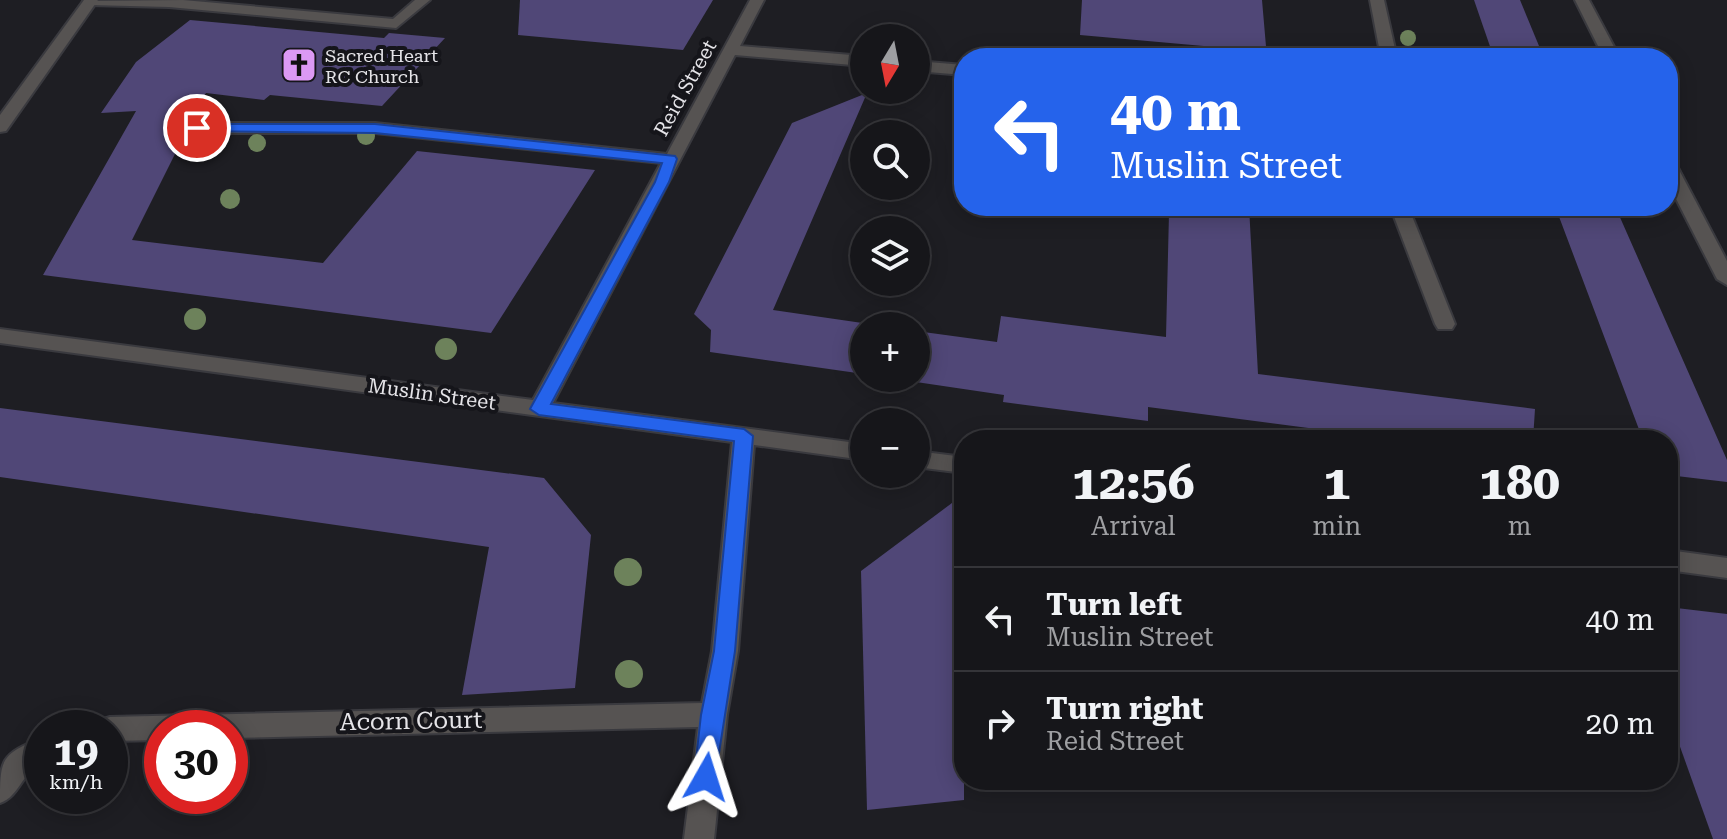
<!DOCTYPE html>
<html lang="en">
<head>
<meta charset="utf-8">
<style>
  body { margin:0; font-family:"Roboto Serif",serif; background:#232327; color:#f1f3f6; height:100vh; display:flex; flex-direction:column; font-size:30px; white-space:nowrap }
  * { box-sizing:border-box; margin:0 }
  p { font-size:26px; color:#9e9fa2 }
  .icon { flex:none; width:44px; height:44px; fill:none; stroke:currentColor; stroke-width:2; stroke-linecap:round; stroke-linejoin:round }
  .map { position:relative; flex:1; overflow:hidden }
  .panel { position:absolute; left:954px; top:430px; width:724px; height:360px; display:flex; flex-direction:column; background:#16161a; border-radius:32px; box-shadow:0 4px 20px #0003,0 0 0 2px #353539 }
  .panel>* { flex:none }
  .guide { position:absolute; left:954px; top:48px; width:724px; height:168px; border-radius:32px; box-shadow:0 4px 20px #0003,0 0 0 2px #353539; background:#2563eb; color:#fff; overflow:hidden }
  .needle { width:52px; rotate:190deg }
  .tools { position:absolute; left:850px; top:24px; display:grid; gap:16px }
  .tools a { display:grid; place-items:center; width:80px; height:80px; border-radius:50%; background:#16161a; box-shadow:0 4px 20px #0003,0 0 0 2px #353539; font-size:40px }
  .speed { position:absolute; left:24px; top:710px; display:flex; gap:16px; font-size:40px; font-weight:700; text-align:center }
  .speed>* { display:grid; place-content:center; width:104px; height:104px; border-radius:50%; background:#16161a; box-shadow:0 4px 20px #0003,0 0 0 2px #353539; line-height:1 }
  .speed small { font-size:20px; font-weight:400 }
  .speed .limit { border:12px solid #d22; background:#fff; color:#111 }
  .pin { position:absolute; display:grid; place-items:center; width:68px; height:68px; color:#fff; margin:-34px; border:4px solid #fff; border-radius:50%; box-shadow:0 2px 8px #0007 }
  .me { position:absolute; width:88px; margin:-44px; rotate:6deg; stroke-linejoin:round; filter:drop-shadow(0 0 6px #0008) }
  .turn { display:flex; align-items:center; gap:28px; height:168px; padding:0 24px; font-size:36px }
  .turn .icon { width:104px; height:104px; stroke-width:2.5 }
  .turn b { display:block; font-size:56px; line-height:68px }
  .eta { display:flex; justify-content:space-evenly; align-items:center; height:136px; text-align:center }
  .eta b { font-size:48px; font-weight:700; line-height:56px }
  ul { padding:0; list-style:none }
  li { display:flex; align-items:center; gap:24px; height:104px; padding:0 24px; border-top:2px solid #353539 }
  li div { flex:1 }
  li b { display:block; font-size:30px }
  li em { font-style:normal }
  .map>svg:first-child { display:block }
</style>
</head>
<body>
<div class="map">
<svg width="1727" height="839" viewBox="0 0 1727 839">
  <rect width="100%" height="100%" fill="#1e1e23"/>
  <g fill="#504777">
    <polygon points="520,0 713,0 683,50 518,35"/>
    <polygon points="1082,0 1262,0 1267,58 1215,58 1215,47 1080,35"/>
    <polygon points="1474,0 1520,0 1544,58 1494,58"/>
    <polygon points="190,20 384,38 389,33 445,38 382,106 270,95 264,100 206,93 186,127 187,130 132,240 323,263 417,151 595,170 491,333 43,275 136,111 101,113 136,62"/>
    <polygon points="867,93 773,310 883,326 864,326 864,374 710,352 711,330 694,314 792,123"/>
    <polygon points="1190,206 1249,206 1258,374 1535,409 1533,440 1401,440 1148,407 1148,421 1003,402 1004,395 889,378 916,378 916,331 997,342 1001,316 1166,337 1169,213 1190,216"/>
    <polygon points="1555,206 1615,206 1727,460 1727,482 1668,475 1668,440 1643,440"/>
    <polygon points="0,408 544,478 591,535 575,688 462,695 489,547 0,477"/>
    <polygon points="964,494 964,800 867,810 861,571"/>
    <polygon points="1668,607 1727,614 1727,839 1713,839 1668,713"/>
  </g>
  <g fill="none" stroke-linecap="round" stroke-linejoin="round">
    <defs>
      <polygon id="service" points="183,0 393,19 415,0 430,0 396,28 169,7 90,5 83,1"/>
      <g id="minor">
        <polygon points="84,0 98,0 6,131 0,132 0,115"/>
        <polygon points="750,0 764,0 740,46 864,56 864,66 735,55 553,403 864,444 864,460 754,445 738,651 727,715 714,839 684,839 698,727 230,738 230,728 162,728 162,740 110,741 110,728 97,728 100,720 110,717 702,703 712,651 732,442 0,343 0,329 533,400 661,163 375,133 197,133 189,128 197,123 375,123 667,154"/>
        <polygon points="1370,0 1384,0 1397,58 1381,58"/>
        <polygon points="916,61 964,65 964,75 916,71"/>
        <polygon points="1390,206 1408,206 1455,324 1452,329 1438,329 1435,324"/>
        <polygon points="916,451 964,457 964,473 916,467"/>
        <polygon points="1668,550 1727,558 1727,578 1668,570"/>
        <path d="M 42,738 L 42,764 C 20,774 20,796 0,803 C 0,760 0,754 42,738 Z"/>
      </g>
      <g id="tertiary">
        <polygon points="1575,0 1589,0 1620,58 1604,58"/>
        <polygon points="1668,161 1677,166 1727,261 1727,285 1717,279 1668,183"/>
      </g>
    </defs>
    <use href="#service" stroke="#3a3a3f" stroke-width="4"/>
    <use href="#minor" stroke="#3a3a3f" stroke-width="4"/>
    <use href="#tertiary" stroke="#3a3a3f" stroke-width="4"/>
    <use href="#service" fill="#565352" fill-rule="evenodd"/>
    <use href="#minor" fill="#565352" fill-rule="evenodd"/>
    <use href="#tertiary" fill="#565352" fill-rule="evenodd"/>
  </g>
  <g fill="#6d825b">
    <circle cx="1408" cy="38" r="8"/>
    <circle cx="366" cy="136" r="9"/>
    <circle cx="257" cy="143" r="9"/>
    <circle cx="230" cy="199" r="10"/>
    <circle cx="195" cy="319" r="11"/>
    <circle cx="446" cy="349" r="11"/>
    <circle cx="628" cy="572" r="14"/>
    <circle cx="629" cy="674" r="14"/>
  </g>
  <polygon fill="#2563eb" stroke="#184099" stroke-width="2" points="197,124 375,124 675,156 677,159 669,182 551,404 744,429 753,436 735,651 714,785 706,788 698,785 694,777 701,715 714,651 734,441 539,415 530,409 655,182 662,163 375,133 192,131 190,128"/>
  <defs>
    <symbol id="church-square" viewBox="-11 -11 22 22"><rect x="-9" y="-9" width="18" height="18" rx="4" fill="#dc99f4" stroke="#15151a"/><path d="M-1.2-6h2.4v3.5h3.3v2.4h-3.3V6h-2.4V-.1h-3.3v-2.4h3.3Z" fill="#111"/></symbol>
  </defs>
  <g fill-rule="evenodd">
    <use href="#church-square" x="279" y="45" width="40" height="40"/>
  </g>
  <g text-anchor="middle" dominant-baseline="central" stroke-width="8" stroke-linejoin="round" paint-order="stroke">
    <g font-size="18" fill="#e5e4e8" stroke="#15151a" text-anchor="start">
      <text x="325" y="55">Sacred Heart<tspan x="325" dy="21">RC Church</tspan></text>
    </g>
    <g font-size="20" fill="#e5e4e8" stroke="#15151a">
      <text transform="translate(685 88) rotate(-61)">Reid Street</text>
      <text transform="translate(432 394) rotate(8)">Muslin Street</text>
    </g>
    <g font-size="24" fill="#e5e4e8" stroke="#15151a">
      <text transform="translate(411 721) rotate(-1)">Acorn Court</text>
    </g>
  </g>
</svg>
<div class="tools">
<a><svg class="needle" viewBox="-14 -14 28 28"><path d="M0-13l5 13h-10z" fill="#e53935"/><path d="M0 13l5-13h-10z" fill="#9e9fa2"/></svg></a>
<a><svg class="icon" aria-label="search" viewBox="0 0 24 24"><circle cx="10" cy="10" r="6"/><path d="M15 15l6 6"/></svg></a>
<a><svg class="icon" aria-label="layers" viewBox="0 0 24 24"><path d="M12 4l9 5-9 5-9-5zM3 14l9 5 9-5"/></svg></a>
<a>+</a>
<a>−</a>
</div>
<div class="speed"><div>19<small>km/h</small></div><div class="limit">30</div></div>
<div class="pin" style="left:197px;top:128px;background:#d93025"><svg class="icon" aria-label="arrive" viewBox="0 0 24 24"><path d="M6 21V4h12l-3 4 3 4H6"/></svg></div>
<svg class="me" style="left:706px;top:777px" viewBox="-20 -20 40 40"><path d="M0-17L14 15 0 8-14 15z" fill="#2563eb" stroke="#fff" stroke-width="4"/></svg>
<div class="guide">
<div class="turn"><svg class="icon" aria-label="left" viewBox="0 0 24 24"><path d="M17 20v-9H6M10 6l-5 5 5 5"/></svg><div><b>40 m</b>Muslin Street</div></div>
</div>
<section class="panel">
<div class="eta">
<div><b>12:56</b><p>Arrival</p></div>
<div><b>1</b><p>min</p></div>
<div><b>180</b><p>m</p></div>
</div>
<ul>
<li><svg class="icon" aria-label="left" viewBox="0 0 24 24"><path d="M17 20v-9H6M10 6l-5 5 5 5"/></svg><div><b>Turn left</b><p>Muslin Street</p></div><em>40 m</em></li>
<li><svg class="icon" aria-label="right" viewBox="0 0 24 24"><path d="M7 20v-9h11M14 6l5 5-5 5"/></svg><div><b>Turn right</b><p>Reid Street</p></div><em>20 m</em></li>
</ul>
</section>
</div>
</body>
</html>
